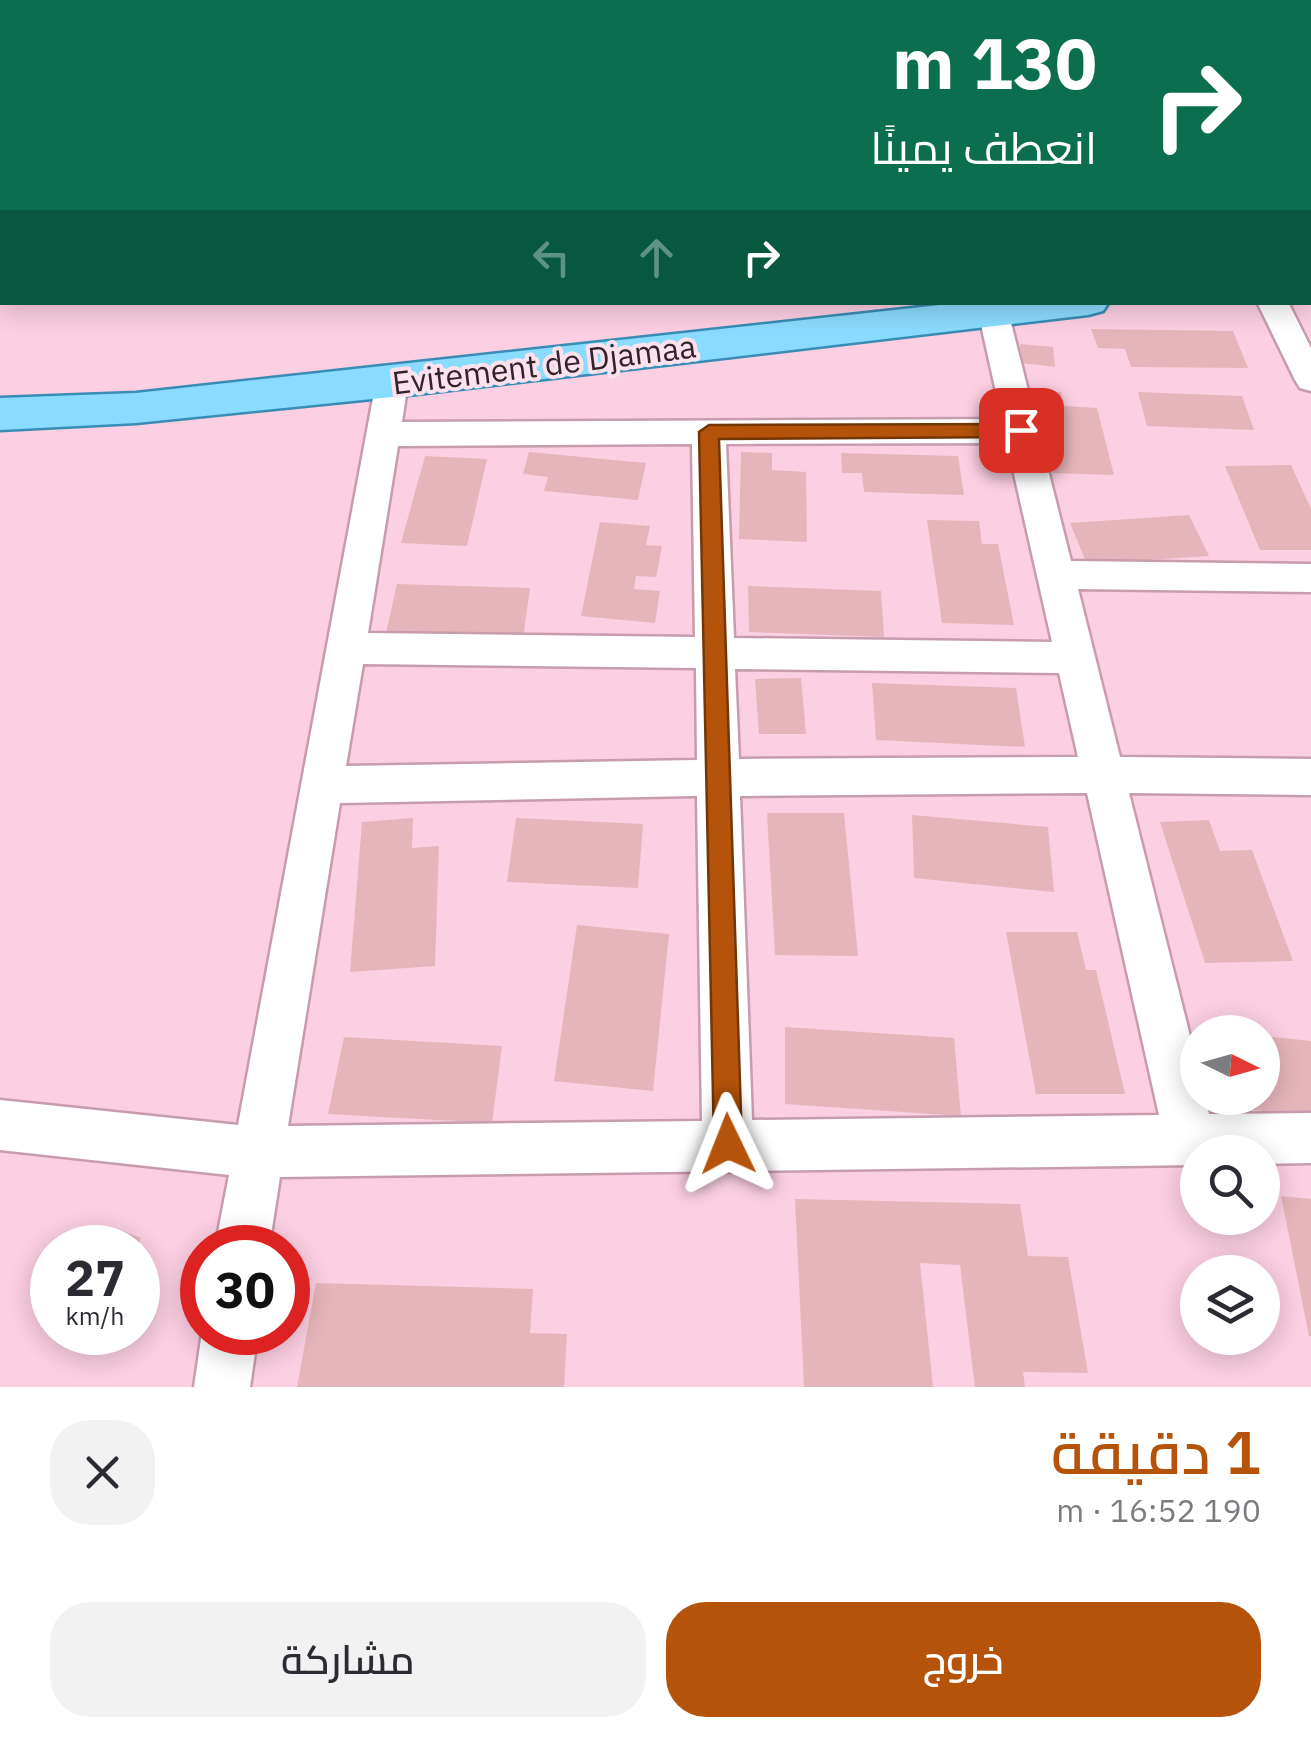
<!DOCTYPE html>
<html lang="ar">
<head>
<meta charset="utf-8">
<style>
  body { margin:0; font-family:"IBM Plex Sans",Cairo,sans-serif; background:#f2f2f3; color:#2b2b33; direction:rtl; height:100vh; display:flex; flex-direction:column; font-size:38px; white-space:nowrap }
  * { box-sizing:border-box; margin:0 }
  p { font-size:32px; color:#7c7c81 }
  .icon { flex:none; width:55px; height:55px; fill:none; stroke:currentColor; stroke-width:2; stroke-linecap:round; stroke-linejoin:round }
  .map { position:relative; height:1387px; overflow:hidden; direction:ltr }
  .drawer { display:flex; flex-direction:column; background:#fff; flex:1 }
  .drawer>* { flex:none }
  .banner { position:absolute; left:0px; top:0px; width:1312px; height:305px; box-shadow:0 5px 25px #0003; direction:rtl; background:#0b6e4f; color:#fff; overflow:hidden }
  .needle { width:65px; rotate:95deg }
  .buttons { position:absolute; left:1180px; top:1015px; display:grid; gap:20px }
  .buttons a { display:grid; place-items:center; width:100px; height:100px; border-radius:50%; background:#fff; box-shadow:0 5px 25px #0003; font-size:50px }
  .speed { position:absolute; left:30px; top:1225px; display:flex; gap:20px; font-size:50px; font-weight:700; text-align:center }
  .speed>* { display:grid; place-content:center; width:130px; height:130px; border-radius:50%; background:#fff; box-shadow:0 5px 25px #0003; line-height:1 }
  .speed small { font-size:25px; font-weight:400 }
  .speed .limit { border:15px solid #d22; background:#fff; color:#111 }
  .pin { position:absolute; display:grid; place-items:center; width:85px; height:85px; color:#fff; margin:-42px; border-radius:20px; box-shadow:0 5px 15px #0006 }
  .me { position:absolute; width:110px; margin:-55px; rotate:358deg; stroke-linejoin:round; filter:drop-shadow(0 0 8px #0008) }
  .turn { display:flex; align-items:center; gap:35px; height:210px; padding:0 50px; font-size:45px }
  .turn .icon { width:130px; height:130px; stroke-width:2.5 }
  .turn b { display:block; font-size:70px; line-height:85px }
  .lanes { display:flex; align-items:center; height:95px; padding:0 50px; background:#0003; justify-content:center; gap:50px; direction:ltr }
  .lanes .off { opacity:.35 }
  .round { display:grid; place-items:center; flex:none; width:105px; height:105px; border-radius:40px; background:#f2f2f3 }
  .summary { display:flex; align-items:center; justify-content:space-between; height:170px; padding:0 50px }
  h1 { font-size:60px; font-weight:600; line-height:75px; color:#b45309 }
  .primary-button { display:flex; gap:20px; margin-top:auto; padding:20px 50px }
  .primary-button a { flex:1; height:115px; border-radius:40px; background:#b45309; color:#fff; font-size:40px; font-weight:600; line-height:115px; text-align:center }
  .primary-button a+a { background:#f2f2f3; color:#2b2b33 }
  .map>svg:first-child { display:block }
</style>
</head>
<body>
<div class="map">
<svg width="1311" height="1387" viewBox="0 0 1311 1387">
  <rect width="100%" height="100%" fill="#fccfe2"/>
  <g fill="#e6b5bb">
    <polygon points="1091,329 1233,331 1248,368 1131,367 1125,349 1098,348"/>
    <polygon points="1020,344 1053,347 1055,367 1021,363"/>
    <polygon points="1036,392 1061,392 1064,406 1097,408 1114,475 1053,473"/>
    <polygon points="1138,392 1242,396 1254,430 1147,426"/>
    <polygon points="529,452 646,463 638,500 544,491 548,477 523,474"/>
    <polygon points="741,452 772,453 772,470 806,472 807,542 739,539"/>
    <polygon points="841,453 958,456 964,495 864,492 862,473 842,473"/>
    <polygon points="425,456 487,459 467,546 401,543"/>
    <polygon points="1291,465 1311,509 1311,550 1260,550 1225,466"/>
    <polygon points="1189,515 1209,556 1087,564 1070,523"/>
    <polygon points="927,520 979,521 982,544 998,544 1014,625 942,623"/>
    <polygon points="600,522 650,526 646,545 662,546 656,577 636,576 634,589 660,591 655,623 581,616"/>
    <polygon points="397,584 530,588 523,638 386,633"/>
    <polygon points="748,586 881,591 884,637 749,632"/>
    <polygon points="801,678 806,734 759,734 755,679"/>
    <polygon points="872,683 1016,688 1025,747 876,740"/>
    <polygon points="767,813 844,813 858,956 775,955"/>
    <polygon points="912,815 1048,827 1054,892 914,878"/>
    <polygon points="413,818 412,848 439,846 435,966 350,972 362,822"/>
    <polygon points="516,818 643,824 638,888 507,882"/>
    <polygon points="1209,820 1220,851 1252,850 1293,961 1205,963 1160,822"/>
    <polygon points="577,925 669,934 653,1091 554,1081"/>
    <polygon points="1006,932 1077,932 1086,970 1096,970 1125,1094 1036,1094"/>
    <polygon points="785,1027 954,1038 961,1116 785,1104"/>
    <polygon points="1262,1036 1311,1041 1311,1116 1245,1109 1243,1098 1262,1098"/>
    <polygon points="344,1037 502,1046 492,1123 328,1114"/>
    <polygon points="1281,1196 1311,1199 1311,1336 1309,1336"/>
    <polygon points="795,1199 1020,1204 1028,1256 1068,1257 1088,1373 1023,1372 1025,1387 975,1387 960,1265 920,1263 933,1387 804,1387"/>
    <polygon points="117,1229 141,1238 136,1248 108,1248"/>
    <polygon points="316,1283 533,1289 530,1333 567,1334 564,1387 297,1387"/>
  </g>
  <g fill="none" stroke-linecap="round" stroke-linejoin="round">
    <defs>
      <g id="street">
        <path d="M 998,302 L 1008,311 L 1071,561 L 1311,564 L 1311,592 L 1078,589 L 1120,757 L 1311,759 L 1311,795 L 1129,793 L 1198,1068 L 1198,1098 L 1205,1098 L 1209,1114 L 1311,1113 L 1311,1163 L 1262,1164 L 1262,1152 L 1198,1152 L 1198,1165 L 280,1177 L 269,1248 L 215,1248 L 229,1175 L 0,1150 L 0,1100 L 238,1125 L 376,382 L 381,374 L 392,371 L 403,374 L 408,382 L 402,422 L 1002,419 L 978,311 L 982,304 ZM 1007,443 L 1052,642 L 734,638 L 726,444 ZM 692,444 L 695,637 L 368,633 L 398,446 ZM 363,664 L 696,668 L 697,760 L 346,766 ZM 735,669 L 1059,673 L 1078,757 L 739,759 ZM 1087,793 L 1159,1115 L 752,1120 L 740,796 ZM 694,796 L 697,796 L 702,1121 L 288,1126 L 340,803 Z"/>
        <polygon points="1257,302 1288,302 1311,348 1311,391 1300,388 1295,380"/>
        <polygon points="202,1332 258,1332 250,1387 194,1387"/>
      </g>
      <g id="primary">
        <rect x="1310" y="271" width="1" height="26"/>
        <polygon points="967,302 1109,302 1103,311 1088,315 392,397 136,423 0,430 0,398 136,393"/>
      </g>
    </defs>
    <use href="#street" stroke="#c79caf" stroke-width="5"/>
    <use href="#primary" stroke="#398cb4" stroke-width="5"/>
    <use href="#street" fill="#fff" fill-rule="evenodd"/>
    <use href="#primary" fill="#8adcfe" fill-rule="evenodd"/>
  </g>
  <polygon fill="#b45309" stroke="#753606" stroke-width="2.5" points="1021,424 1030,430 1021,437 719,439 742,1144 738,1154 728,1158 718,1154 714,1144 699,432 709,425"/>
  <g text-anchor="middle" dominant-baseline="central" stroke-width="8" stroke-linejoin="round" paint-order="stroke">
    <g font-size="32" fill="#34232b" stroke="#fde2ed">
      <text transform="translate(544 364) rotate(-7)">Evitement de Djamaa</text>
    </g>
  </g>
</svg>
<div class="buttons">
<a><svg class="needle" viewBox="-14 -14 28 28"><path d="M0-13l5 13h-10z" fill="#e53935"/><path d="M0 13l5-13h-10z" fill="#7c7c81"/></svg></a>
<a><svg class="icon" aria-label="search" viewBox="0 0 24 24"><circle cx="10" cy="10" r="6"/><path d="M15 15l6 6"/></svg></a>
<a><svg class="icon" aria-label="layers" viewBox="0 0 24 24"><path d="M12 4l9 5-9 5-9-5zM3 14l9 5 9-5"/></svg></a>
</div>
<div class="speed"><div>27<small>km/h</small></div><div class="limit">30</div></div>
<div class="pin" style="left:1021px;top:430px;background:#d93025"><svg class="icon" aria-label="arrive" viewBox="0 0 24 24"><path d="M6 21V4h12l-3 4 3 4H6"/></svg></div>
<svg class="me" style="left:728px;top:1144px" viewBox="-20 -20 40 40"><path d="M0-17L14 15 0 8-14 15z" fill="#b45309" stroke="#fff" stroke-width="4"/></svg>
<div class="banner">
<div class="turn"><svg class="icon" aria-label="right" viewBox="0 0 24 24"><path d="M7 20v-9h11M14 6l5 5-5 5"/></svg><div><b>130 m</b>انعطف يمينًا</div></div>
<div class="lanes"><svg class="icon off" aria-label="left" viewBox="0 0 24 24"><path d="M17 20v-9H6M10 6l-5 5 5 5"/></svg><svg class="icon off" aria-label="ahead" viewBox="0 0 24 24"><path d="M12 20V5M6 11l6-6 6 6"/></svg><svg class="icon" aria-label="right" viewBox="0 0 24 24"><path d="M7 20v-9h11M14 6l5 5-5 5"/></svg></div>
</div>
</div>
<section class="drawer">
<div class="summary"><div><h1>1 دقيقة</h1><p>190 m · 16:52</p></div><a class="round"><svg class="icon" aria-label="close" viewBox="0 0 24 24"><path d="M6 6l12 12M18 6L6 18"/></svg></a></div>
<div class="primary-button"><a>خروج</a><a>مشاركة</a></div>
</section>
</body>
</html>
